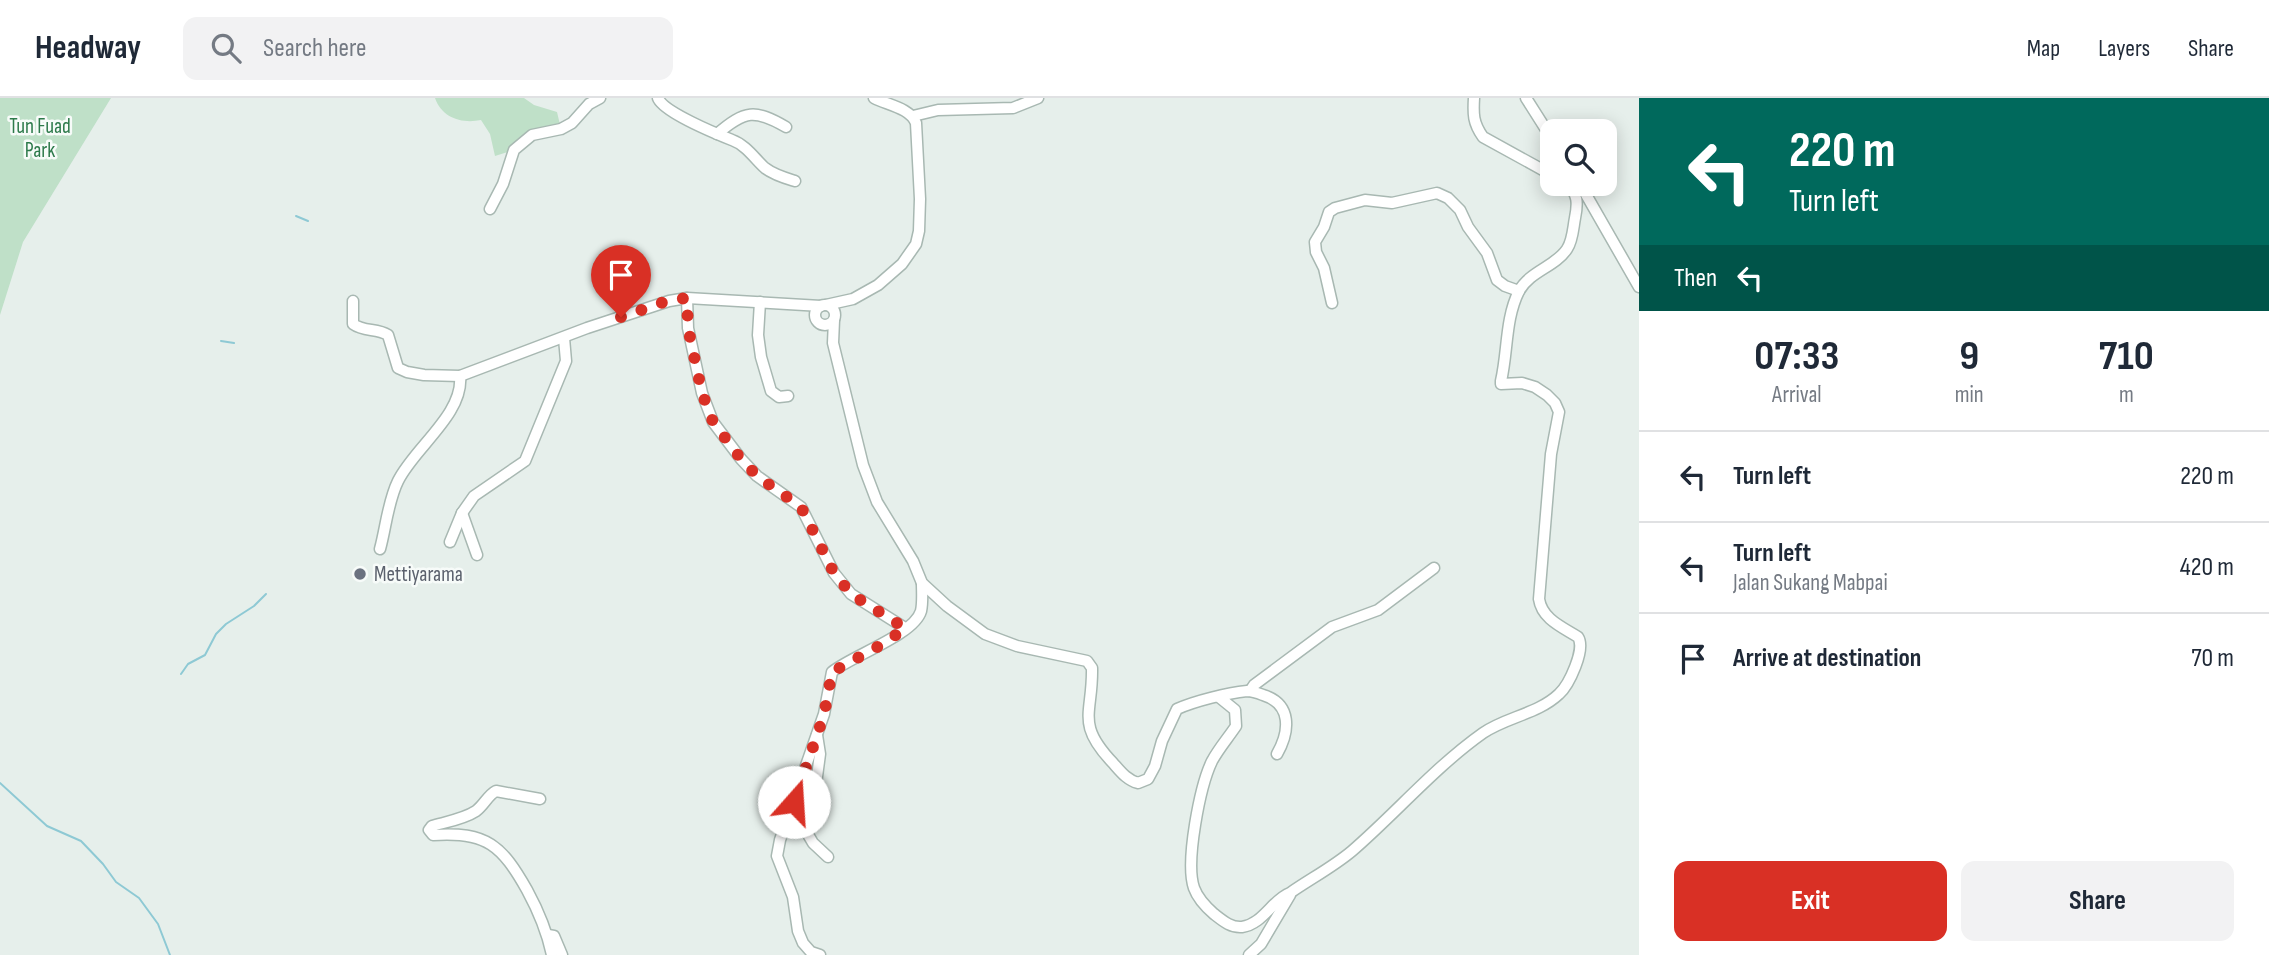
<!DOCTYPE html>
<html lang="en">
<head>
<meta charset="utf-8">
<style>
  body { margin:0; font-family:"Sofia Sans Condensed",sans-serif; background:#f2f2f3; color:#1f2937; height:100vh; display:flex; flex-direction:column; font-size:26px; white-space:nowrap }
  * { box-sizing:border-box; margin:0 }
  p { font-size:23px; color:#747a83 }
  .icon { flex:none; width:38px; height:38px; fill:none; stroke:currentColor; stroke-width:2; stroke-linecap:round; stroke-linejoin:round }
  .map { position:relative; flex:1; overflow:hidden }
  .sheet { display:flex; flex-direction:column; background:#fff; width:630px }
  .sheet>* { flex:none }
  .banner { background:#00695c; color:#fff; overflow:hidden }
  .fabs { position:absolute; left:1540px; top:21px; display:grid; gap:14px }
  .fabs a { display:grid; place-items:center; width:77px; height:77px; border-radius:14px; background:#fff; box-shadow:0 4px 18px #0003; font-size:35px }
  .pin { position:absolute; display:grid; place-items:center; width:60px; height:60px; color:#fff; margin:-72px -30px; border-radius:50% 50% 50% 0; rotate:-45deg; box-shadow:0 0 7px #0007 }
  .pin .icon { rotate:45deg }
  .me { position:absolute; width:77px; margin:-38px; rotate:19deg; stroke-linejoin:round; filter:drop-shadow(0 0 5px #0008) }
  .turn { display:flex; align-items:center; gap:24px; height:147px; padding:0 35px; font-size:32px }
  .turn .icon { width:91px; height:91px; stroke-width:2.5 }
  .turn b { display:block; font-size:49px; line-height:60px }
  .then { display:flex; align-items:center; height:66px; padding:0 35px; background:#0003; gap:14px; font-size:26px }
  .eta { display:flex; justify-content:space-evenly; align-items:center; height:119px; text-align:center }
  .eta b { font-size:42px; font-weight:700; line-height:49px }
  .action { display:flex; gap:14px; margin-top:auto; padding:14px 35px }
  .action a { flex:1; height:80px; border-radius:14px; background:#d93025; color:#fff; font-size:28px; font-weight:700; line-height:80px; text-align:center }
  .action a+a { background:#f2f2f3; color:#1f2937 }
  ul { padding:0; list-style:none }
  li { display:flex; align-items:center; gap:21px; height:91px; padding:0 35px; border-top:2px solid #e0e1e3 }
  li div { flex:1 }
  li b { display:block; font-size:26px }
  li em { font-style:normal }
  header { display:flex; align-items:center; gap:42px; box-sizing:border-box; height:98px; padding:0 35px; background:#fff; border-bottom:2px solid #e0e1e3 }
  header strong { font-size:33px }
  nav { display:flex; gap:38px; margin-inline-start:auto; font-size:24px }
  .search { width:490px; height:63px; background:#f2f2f3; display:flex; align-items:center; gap:18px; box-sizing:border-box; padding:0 24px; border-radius:14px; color:#747a83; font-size:26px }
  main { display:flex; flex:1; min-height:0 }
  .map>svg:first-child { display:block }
</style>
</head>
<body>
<header>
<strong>Headway</strong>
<div class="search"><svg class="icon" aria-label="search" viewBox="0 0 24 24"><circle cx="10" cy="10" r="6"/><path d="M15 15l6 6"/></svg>Search here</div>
<nav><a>Map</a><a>Layers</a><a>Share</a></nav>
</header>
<main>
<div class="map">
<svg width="1639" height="857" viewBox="0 0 1639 857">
  <rect width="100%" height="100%" fill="#e6efeb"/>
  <g fill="#bfe0c8">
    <polygon points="0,0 111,0 23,144 0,217"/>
    <path d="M 435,0 L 524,0 L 534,7 L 557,14 L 561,31 L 543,34 L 514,52 L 495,58 L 490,36 L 481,22 C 462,26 442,20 435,0 Z"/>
  </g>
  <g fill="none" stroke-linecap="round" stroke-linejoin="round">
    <g stroke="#8ec9d4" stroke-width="2">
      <polyline points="296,118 308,123"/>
      <polyline points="221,243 234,245"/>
      <polyline points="181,576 188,566 205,557 216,536 226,526 254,508 266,496"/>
      <polyline points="0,685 47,728 81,743 103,766 116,784 139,800 158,826 170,857"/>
    </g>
    <defs>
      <g id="minor">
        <path d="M 658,0 C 663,14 717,36 732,42 C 746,47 755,61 765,70 C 774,77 785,80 795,83"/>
        <path d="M 1474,0 C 1473,16 1473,25 1483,39 L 1552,77"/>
        <polyline points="1526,0 1552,41"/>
        <polyline points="913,18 938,12 1013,10 1038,0"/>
        <path d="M 717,36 C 745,12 755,11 786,29"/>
        <polyline points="1580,86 1639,189"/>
        <polyline points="490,111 503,86 514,52 532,37 561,31 572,25 589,6 600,0"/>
        <polyline points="687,200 688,230 702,295 713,324 741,361 757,378 801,409 834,475 851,496 905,530"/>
        <path d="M 353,203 L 353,226 C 364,234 377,230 388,237 L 398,270 L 407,274 L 424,277 L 460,278 L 587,230 L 669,203 L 687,200 L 821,208"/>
        <polyline points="760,204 758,237 761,259 771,293 779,299 788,298"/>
        <polyline points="1332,205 1324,170 1316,154 1315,144 1324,129 1329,114 1335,110 1365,102 1392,105 1437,95 1448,100 1460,112 1468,129 1487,155 1497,182 1505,188 1519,193"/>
        <circle cx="825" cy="217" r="10"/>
        <path d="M 826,207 L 853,201 L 878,187 L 902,166 L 916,146 L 919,133 L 920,101 L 916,25 C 910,10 888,7 874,0"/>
        <path d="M 834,222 L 833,245 L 863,367 L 877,404 L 913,463 L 922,485 L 947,508 L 985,536 L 1017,548 L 1087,563 L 1092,570 C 1093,616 1075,625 1113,665 C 1121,674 1127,682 1138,685 L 1148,681 L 1155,668 L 1162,643 L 1177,611 C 1195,603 1227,595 1247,593 C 1252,593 1258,595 1263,597 C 1292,606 1290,633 1277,656"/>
        <polyline points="462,415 477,457"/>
        <polyline points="450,444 462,415 474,398 525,363 566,263 564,240"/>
        <path d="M 380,451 C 386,429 388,403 398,383 C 414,350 464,316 460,278"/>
        <polyline points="1250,593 1254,587 1332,529 1378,512 1434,470"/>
        <path d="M 1219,599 L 1235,612 L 1236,628 C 1228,640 1219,650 1212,663 C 1200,688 1185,764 1194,790 C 1198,801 1206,809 1214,816 C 1223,823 1231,830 1242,829 C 1263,826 1272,802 1290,795 C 1310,781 1333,769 1352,753 C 1396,715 1435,669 1483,635 C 1506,619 1538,616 1559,596 C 1569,587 1586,551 1578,539 C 1562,529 1542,521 1539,501 L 1551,356 L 1559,314 L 1555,305 L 1547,297 L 1535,289 L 1522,285 L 1501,286 L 1501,283 C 1508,253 1505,221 1519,193 C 1530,173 1555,169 1567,151 C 1573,142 1573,130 1575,120 C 1578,105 1578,96 1567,86"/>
        <polyline points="817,637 820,656 816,686 822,706 808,723 806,733 813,745 828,759"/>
        <path d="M 540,701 L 496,693 C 488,697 484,707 476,713 C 464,721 446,724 432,728 L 429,732 L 433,737 C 487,733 502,748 527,792 C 539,814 547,833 552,857"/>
        <polyline points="548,837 554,838 562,857"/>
        <path d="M 820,857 L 811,854 L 803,845 L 798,833 L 793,799 L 777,758 L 780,742 L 824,616 L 832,574 C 851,558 914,537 921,513 C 923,504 922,494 922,485"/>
        <polyline points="1249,857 1261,846 1290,797"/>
      </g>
    </defs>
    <use href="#minor" stroke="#a8b8b2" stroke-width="13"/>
    <use href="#minor" stroke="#fff" stroke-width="10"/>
  </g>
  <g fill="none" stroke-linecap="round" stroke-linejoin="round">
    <polyline stroke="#d93025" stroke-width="12" stroke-dasharray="0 21.6" points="621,219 670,202 687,200 688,230 702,295 713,324 741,361 757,378 801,409 834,475 851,496 905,530 888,543 832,574 824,617 794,704"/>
  </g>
  <circle fill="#6b7280" stroke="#f7fbf9" stroke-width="2.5" cx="360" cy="476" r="7"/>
  <g text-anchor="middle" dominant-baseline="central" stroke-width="5" stroke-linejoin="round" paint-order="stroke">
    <g font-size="21" fill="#2d7a4b" stroke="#f7fbf9">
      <text x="40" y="28">Tun Fuad<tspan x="40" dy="24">Park</tspan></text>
    </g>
    <g font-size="21" fill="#5b616d" stroke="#f7fbf9" text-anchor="start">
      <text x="374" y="476">Mettiyarama</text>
    </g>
  </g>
</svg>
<div class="fabs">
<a><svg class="icon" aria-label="search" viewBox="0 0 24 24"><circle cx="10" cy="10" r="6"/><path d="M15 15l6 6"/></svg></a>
</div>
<div class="pin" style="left:621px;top:219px;background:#d93025"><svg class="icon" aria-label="arrive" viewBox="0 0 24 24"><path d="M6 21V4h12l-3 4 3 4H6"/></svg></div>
<svg class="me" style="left:794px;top:704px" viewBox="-20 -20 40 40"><circle r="19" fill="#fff"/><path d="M0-13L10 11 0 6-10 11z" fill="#d93025"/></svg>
</div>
<section class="sheet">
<div class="banner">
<div class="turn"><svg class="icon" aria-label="left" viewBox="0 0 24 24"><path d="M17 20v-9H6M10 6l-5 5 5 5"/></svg><div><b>220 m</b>Turn left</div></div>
<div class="then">Then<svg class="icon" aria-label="left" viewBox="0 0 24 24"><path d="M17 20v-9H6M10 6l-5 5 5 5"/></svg></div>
</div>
<div class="eta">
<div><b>07:33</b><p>Arrival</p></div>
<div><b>9</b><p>min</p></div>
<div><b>710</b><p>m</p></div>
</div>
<ul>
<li><svg class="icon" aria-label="left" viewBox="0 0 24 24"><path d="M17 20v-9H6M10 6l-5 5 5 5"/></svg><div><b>Turn left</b></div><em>220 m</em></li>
<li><svg class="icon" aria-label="left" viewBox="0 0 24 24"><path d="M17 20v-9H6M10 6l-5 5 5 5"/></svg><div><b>Turn left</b><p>Jalan Sukang Mabpai</p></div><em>420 m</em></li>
<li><svg class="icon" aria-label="arrive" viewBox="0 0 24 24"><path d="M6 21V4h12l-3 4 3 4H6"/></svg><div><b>Arrive at destination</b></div><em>70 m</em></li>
</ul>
<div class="action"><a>Exit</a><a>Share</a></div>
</section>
</main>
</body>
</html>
